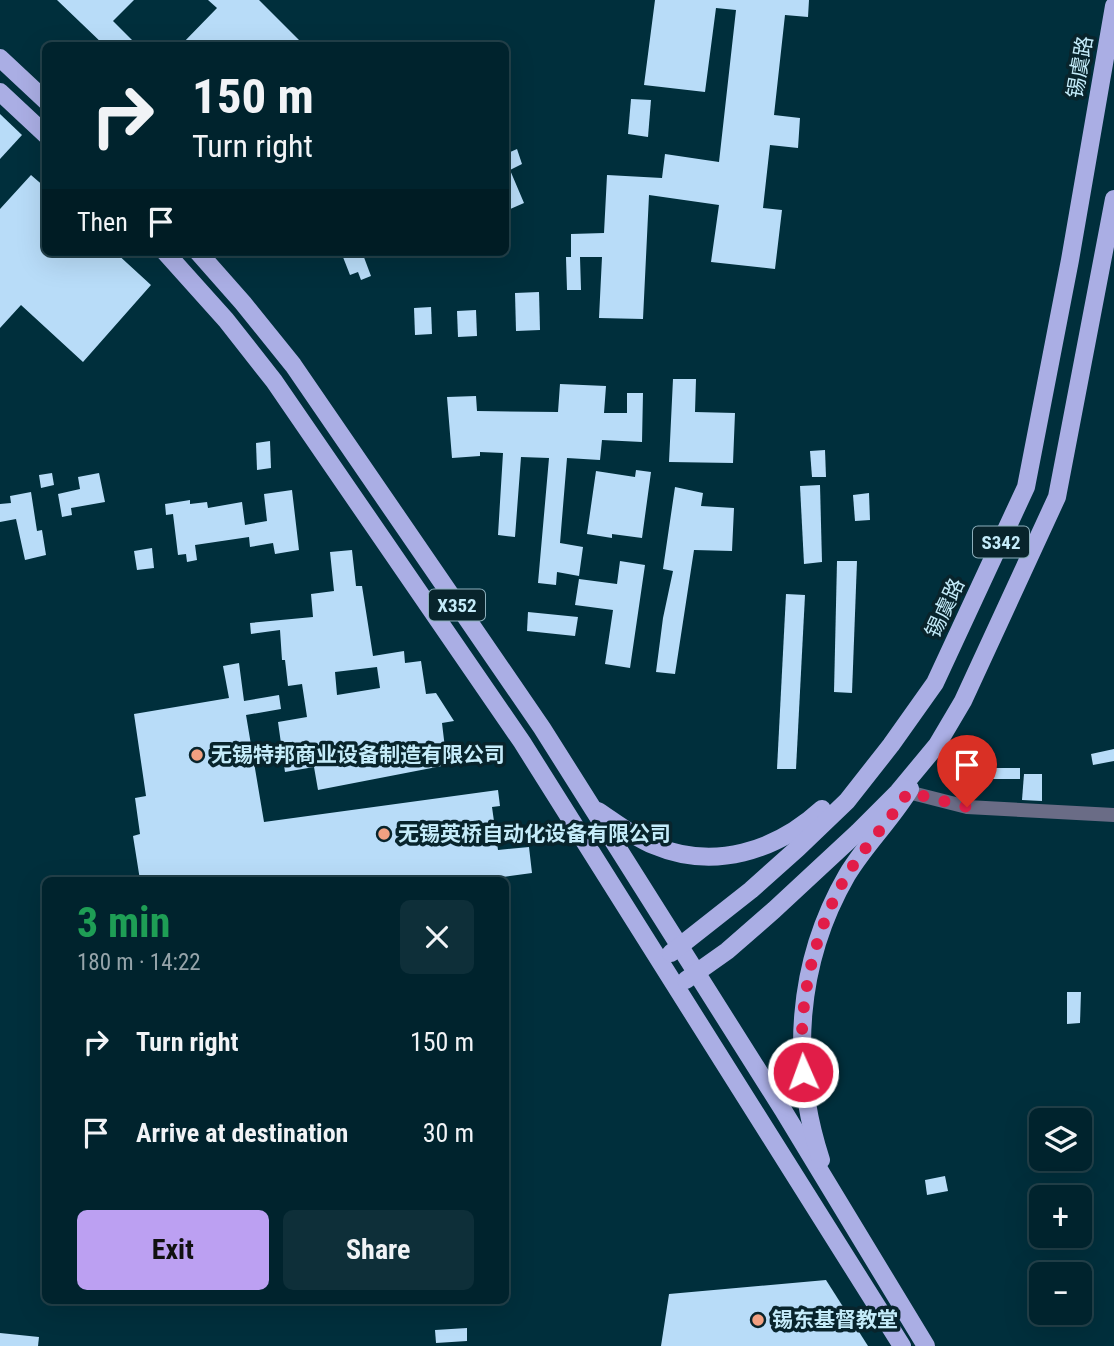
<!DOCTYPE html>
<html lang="en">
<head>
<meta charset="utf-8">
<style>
  body { margin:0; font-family:"Roboto Condensed","Noto Sans SC",sans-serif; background:#0e2f39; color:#f1f3f6; height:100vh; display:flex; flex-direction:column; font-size:26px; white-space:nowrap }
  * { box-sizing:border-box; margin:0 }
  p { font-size:23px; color:#95a4aa }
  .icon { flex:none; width:38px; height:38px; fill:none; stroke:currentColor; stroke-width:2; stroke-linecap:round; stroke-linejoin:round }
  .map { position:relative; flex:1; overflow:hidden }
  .panel { position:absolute; left:42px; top:877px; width:467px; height:427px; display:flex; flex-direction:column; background:#00232d; border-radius:10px; box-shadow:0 7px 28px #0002,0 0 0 2px #224049 }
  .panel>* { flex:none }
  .guide { position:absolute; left:42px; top:42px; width:467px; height:214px; border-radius:10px; box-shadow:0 7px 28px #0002,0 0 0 2px #224049; background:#00232d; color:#f1f3f6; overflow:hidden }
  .fabs { position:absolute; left:1029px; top:1108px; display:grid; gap:14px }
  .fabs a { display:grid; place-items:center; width:63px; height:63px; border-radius:10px; background:#00232d; box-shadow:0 7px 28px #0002,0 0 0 2px #224049; font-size:35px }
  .pin { position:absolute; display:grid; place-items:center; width:60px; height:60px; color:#fff; margin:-72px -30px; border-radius:50% 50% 50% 0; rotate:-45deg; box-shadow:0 0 7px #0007 }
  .pin .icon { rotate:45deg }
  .me { position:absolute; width:77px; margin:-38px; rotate:358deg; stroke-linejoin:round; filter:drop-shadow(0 0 5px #0008) }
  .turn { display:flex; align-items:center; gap:24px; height:147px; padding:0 35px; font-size:32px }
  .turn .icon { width:91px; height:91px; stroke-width:2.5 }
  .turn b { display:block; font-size:49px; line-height:60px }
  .then { display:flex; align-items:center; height:66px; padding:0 35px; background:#0003; gap:14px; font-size:26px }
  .round { display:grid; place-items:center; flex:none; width:74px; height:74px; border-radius:10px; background:#0e2f39 }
  .head { display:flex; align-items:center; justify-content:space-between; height:119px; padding:0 35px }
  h1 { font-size:42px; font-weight:700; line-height:52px; color:#1e9e55 }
  .action { display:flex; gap:14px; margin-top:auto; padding:14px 35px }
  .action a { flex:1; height:80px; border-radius:10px; background:#bca0f2; color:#111; font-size:28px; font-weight:700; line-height:80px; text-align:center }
  .action a+a { background:#0e2f39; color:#f1f3f6 }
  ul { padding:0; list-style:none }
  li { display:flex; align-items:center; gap:21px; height:91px; padding:0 35px }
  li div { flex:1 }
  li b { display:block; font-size:26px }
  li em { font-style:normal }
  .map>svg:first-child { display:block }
</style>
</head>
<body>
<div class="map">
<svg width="1114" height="1346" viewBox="0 0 1114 1346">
  <rect width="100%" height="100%" fill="#002f3c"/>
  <g fill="#b8dcf8" fill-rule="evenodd">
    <polygon points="57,0 134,0 113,21 138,46 105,46"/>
    <polygon points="208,0 259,0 305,46 180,46 217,8"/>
    <polygon points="655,0 809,0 808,17 785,15 774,115 800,118 798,148 770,145 763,208 782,210 775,269 711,262 719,205 649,195 643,319 599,318 602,257 571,257 571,234 604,233 607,175 662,178 665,154 719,162 736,10 716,8 705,92 644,85"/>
    <polygon points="631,99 651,100 648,137 628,134"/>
    <polygon points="0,114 22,135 0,159"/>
    <polygon points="517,149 522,164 510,170 524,203 506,211 506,154"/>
    <polygon points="31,175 46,188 46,252 115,252 151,285 83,362 21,305 0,328 0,209"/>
    <polygon points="341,252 362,252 371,276 361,280 358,272 350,275"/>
    <polygon points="566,257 580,257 581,290 567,290"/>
    <polygon points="539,292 540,330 516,331 515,293"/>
    <polygon points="431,307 432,334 415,335 414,308"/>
    <polygon points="476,310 477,336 458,337 457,311"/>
    <polygon points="673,379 696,379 695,412 735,413 733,463 669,462"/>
    <polygon points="560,384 606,386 604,413 627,413 627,393 643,393 642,442 602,440 600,460 567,458 560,543 583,547 579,576 557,572 556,585 538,583 549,458 521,457 515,537 498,535 503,453 480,452 480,456 452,458 447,397 476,396 477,411 558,412"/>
    <polygon points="270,441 271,468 257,470 256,443"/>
    <polygon points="825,450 826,477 812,477 810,451"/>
    <polygon points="636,470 651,472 642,538 612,534 612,538 587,534 596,471 635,477"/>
    <polygon points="52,473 54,485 41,488 39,475"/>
    <polygon points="99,473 105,502 71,508 72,515 62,517 58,494 80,489 78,477"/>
    <polygon points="820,485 822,562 804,564 800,486"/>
    <polygon points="675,487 703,493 701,506 734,508 732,551 694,550 675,674 656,672 663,618 673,571 663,569"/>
    <polygon points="292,490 299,550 275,554 273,543 250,547 249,537 195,545 197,560 187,562 186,554 178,555 173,514 166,515 165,504 190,500 190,504 207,502 208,508 242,502 245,525 267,521 264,494"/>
    <polygon points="31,492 37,531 42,530 46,555 25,560 16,519 0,522 0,504 11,503 10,496"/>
    <polygon points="869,493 870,520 855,521 853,495"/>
    <polygon points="152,548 154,568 137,570 134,551"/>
    <path d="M 352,550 L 356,586 L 362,586 L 373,656 L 404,651 L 405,663 L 421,661 L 426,694 L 436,693 L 454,721 L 442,723 L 447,765 L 318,790 L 314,767 L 285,772 L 278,722 L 307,717 L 302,684 L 288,686 L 285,660 L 282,660 L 280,630 L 251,634 L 250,623 L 313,617 L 311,594 L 334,591 L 330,552 ZM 377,667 L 380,688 L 337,695 L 335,672 Z"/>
    <polygon points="620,561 645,565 630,668 605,664 613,610 575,605 579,579 617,584"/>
    <polygon points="837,561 857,561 852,693 834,692"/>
    <polygon points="786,594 805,595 796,769 777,769"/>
    <polygon points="528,612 578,617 575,636 527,631"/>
    <polygon points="239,663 244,701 279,695 281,709 246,715 264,822 498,790 500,806 492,807 498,850 529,847 532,873 482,880 140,880 133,836 140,834 135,798 146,796 134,714 229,698 223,666"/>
    <polygon points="1114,749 1114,761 1093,765 1091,754"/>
    <rect x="992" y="768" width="28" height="11"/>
    <polygon points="1024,774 1042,774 1042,801 1022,800"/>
    <polygon points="1067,992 1081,992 1080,1023 1067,1024"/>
    <polygon points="945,1176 948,1191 927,1195 925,1180"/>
    <polygon points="826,1280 868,1346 661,1346 669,1294"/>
    <polygon points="467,1328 467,1341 436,1343 435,1330"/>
    <polygon points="0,1333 39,1337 38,1346 0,1346"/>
  </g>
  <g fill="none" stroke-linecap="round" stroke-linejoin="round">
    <polyline stroke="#6a6c86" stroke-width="14" points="908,792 967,807 1114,815"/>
    <g stroke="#aaaee4" stroke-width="18">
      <polyline points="0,58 46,101"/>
      <polyline points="0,92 46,135"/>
      <polyline points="165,252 226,320 274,381 522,742 902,1346"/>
      <polyline points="198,252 243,303 293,365 542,728 783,1110 926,1346"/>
      <path d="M 598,811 C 616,823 634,837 653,845 C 714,871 776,851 822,809"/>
      <polyline points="671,953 751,890 798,848 847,801 891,745 935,683 1026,487 1070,260 1114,6"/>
      <polyline points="686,980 727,951 774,910 858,832 898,792 937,745 963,701 1057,497 1114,199"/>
      <path d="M 821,1160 C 790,1065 796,963 847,875 C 865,845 892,819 910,789"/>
    </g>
  </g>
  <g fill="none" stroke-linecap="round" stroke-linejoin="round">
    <path stroke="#e11d48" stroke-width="12" stroke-dasharray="0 21.6" d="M 803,1072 C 797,1006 813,932 847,875 C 865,845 890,821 908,792 L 967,807"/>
  </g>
  <g fill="#f2a081" stroke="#08242c" stroke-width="2.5">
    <circle cx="197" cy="755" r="7"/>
    <circle cx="384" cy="834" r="7"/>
    <circle cx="758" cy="1320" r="7"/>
  </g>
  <g text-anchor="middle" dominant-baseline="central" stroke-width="7" stroke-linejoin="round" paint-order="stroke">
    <g fill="#08242c" stroke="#8cafbc" stroke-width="2">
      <rect x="973" y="526.5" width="56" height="31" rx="5"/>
      <rect x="429" y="589.5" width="56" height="31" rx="5"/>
    </g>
    <g font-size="19" font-weight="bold" fill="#c4ebf9">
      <text x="1001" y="542">S342</text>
      <text x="457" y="605">X352</text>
    </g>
    <g font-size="21" fill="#c4ebf9" stroke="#08242c">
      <text transform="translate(1080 67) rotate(-80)">锡虞路</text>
      <text transform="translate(945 608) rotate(-65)">锡虞路</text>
    </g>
    <g font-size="21" font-weight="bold" fill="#c4ebf9" stroke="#08242c" text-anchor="start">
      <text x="211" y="755">无锡特邦商业设备制造有限公司</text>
      <text x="398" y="834">无锡英桥自动化设备有限公司</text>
      <text x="772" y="1320">锡东基督教堂</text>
    </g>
  </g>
</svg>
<div class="fabs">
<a><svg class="icon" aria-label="layers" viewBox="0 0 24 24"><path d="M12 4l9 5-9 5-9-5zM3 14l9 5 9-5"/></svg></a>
<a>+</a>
<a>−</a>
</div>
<div class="pin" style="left:967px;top:807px;background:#d93025"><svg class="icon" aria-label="arrive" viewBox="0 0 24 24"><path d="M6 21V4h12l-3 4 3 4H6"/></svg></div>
<svg class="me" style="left:803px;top:1072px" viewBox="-20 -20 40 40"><circle r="17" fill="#e11d48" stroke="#fff" stroke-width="3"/><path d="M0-11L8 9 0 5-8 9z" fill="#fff"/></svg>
<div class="guide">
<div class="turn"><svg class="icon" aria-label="right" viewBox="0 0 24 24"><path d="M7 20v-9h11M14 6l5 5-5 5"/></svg><div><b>150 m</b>Turn right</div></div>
<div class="then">Then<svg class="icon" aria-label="arrive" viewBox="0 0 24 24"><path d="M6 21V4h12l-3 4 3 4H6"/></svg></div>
</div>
<section class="panel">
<div class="head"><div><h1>3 min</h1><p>180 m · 14:22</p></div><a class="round"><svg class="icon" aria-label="close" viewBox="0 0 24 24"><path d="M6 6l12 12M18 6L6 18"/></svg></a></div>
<ul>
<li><svg class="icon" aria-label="right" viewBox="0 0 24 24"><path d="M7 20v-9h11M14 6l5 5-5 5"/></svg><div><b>Turn right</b></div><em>150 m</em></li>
<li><svg class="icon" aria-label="arrive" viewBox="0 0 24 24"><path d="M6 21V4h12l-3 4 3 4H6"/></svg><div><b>Arrive at destination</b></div><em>30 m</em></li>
</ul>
<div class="action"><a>Exit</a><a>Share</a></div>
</section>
</div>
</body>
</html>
